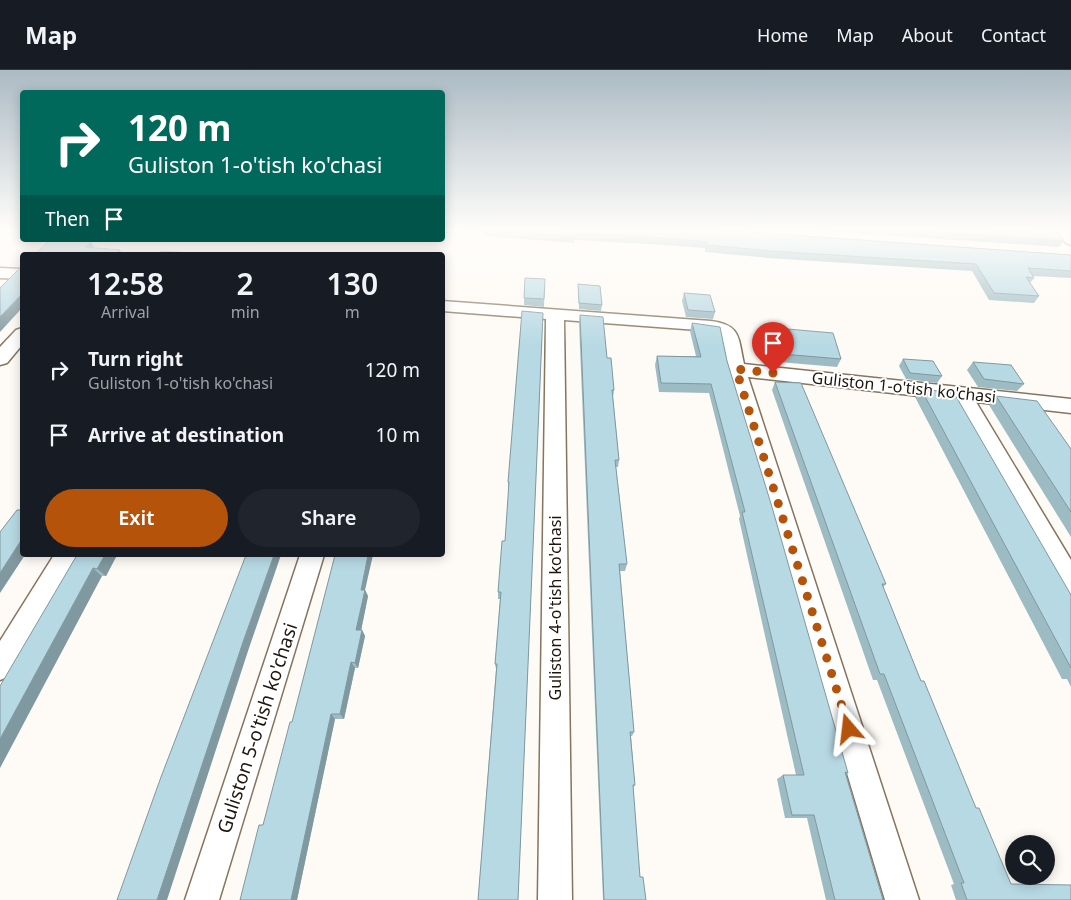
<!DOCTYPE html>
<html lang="en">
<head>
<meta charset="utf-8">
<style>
  body { margin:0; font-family:"Noto Sans",sans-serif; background:#20242c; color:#f1f3f6; height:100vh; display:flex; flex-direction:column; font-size:19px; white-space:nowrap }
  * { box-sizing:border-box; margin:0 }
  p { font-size:16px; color:#9ea1a6 }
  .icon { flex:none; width:28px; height:28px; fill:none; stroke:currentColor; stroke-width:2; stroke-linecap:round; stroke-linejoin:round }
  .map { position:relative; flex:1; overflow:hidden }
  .drawer { position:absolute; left:20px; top:182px; width:425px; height:305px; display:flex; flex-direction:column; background:#171b24; border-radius:5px; box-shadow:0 2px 12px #0003 }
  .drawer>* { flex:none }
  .top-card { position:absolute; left:20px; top:20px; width:425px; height:152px; border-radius:5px; box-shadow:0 2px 12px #0003; background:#00695c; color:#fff; overflow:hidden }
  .buttons { position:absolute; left:1005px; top:765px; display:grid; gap:10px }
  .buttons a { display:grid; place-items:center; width:50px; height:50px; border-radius:50%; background:#171b24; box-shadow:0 2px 12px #0003; font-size:25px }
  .pin { position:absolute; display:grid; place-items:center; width:42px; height:42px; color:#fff; margin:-51px -21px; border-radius:50% 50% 50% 0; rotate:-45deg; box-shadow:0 0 5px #0007 }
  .pin .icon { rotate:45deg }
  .me { position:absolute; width:55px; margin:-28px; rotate:343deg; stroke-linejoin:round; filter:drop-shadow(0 0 4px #0008) }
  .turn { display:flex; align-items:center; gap:18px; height:105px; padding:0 25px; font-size:22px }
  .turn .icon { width:65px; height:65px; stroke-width:2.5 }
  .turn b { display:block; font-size:35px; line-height:42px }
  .then { display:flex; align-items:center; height:48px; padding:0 25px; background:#0003; gap:10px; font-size:19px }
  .eta { display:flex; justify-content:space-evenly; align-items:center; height:85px; text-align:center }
  .eta b { font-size:30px; font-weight:600; line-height:35px }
  .cta { display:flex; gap:10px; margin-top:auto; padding:10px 25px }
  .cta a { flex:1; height:58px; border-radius:30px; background:#b45309; color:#fff; font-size:20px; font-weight:600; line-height:58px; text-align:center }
  .cta a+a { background:#20242c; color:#f1f3f6 }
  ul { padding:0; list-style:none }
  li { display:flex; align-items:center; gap:15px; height:65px; padding:0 25px }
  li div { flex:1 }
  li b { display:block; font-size:19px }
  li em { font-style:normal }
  header { display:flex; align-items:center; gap:30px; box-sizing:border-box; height:70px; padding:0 25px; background:#171b24; border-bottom:1px solid #363941 }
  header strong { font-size:24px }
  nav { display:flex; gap:28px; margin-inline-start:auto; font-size:18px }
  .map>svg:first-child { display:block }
</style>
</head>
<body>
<header>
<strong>Map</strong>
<nav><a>Home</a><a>Map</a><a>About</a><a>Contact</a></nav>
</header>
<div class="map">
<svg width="1071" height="830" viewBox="0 0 1071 830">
  <rect width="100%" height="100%" fill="#fefaf5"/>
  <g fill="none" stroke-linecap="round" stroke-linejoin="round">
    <defs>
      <g id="minor">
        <polygon points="1055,159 1070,159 1071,175 1066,173"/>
        <polygon points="0,198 22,199 22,209 0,208"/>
        <path d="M 442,231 L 711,251 C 741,255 738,267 744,294 L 1071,329 L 1071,343 L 976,332 L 1071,490 L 1071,524 L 1062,521 L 955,330 L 748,307 L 919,830 L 885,830 L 726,299 L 719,264 L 711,261 L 564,250 L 572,830 L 538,830 L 546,249 L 442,241 Z"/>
        <polygon points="22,258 22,275 7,293 0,295 0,277 16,260"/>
        <polygon points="54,485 79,485 10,606 0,610 0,571"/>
        <polygon points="300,485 324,485 219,830 185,830"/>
      </g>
    </defs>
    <use href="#minor" stroke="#86745e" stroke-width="3"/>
    <use href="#minor" fill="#fff" fill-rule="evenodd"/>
  </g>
  <g fill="#9dbbc3">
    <polygon points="448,159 706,159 1071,185 1071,208 1033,206 1034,208 1030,213 1039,226 1034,233 989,230 972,201 768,188 705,182 705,178 648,174 574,170 574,173 484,166 484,162"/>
    <polygon points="792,159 988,159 989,161 1025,162 1023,159 1055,159 1064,171 1059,177"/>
    <polygon points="545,209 544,237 524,235 524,228"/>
    <polygon points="578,214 602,235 601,241 579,239"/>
    <polygon points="684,223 715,242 713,249 686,247 682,231"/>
    <polygon points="543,243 518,830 478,830 496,599 495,594 500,529 498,529 498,522 505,471 509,420 508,420 508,412"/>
    <polygon points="580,245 607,288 614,320 613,327 619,390 618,397 616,397 627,494 625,501 620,501 634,662 632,666 631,666 635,715 633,718 640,807 646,830 603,830 579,253"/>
    <polygon points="692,253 727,291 848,703 846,704 883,830 826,830 807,748 785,748 777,709 783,705 796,705 739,449 740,446 709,323 659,322 655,295 657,286 696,286 690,261"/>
    <polygon points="776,258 841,289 837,297 779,292 773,266"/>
    <polygon points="903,289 942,306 937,313 906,309 899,296"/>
    <polygon points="973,292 1024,314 1017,321 978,317 967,300"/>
    <polygon points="775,312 886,514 883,517 921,611 976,738 1011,814 1071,830 956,830 951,815 954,814 877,610 873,610 772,320"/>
    <polygon points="921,319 1071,525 1071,617 1067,609 1062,609 915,327"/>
    <polygon points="996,326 1071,379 1071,467 989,335"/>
    <polygon points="77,485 117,485 106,506 102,506"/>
    <polygon points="365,520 368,526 361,560 362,560 365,566 358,598 355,598 344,649 335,649 297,830 240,830 263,755 292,652"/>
  </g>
  <g fill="#80989f">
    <polygon points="91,172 96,180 85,177"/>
    <polygon points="120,180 123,185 115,185"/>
    <polygon points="22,224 22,238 0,262 0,247"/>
    <polygon points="22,469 22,485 25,485 0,523 0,503"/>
    <polygon points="105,485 117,485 106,506 97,499"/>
    <polygon points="274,485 281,485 249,578 167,830 157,830 243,572"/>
    <polygon points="368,485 373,485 365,520 368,526 360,566 356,560 361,520"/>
    <polygon points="93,498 102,506 0,698 0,669"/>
    <polygon points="362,560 365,566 358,598 355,593"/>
    <polygon points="351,592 355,598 344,649 340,644"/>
    <polygon points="331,644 335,649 297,830 291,830"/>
  </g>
  <g fill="#b7d9e3" stroke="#80989f">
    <polygon points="706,159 1071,185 1071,201 1028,198 1034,208 1026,207 1039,226 994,223 976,194 770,181 707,175 707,172 649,167 575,163 574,166 484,160"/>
    <polygon points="896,159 988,159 989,161 1035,162 1033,159 1055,159 1064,171"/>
    <polygon points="50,170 91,172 85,177 120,180 115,185 34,185"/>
    <polygon points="161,181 221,185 158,185"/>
    <polygon points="22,196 22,224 0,247 0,218"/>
    <polygon points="525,208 545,209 544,229 524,228"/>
    <polygon points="578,214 600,216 602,235 579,233"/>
    <polygon points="684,223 710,225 715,242 688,240"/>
    <polygon points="522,241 543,243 518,830 478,830 497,594 495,594 501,522 498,522 502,471 505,471 509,412 508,412"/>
    <polygon points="580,245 603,247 607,288 611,288 614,320 612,320 619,390 615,390 627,494 619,494 634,662 630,662 635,715 633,715 640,807 643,807 646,830 604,830"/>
    <polygon points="692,253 720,257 727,291 772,437 848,703 845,702 883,830 835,830 814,745 792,745 783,705 804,705 742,442 745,442 711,314 661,313 657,286 701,287"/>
    <polygon points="776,258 833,263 841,289 782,284"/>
    <polygon points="903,289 933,291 942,306 910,303"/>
    <polygon points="973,292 1011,295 1024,314 984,309"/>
    <polygon points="775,312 801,313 886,514 882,514 921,611 924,611 976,738 979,738 1011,814 1071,815 1071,830 967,830 961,813 964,813 884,604 880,604"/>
    <polygon points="921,319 954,323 1071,525 1071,598"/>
    <polygon points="996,326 1037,331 1071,379 1071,442"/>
    <polygon points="22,437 22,469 0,503 0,462 17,440 20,440"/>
    <polygon points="77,485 105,485 97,499 93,498 0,669 0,616"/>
    <polygon points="246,485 274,485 243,572 157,830 117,830 161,707"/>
    <polygon points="335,485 368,485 361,520 365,520 356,560 362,560 355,593 351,592 340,644 331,644 291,830 240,830 259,755 263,755 290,652 292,652"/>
  </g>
  <linearGradient id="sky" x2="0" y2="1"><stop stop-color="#abbac4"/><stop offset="0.58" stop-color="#fffdfa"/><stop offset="1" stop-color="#fffdfa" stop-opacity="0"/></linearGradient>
  <rect width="1071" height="276" fill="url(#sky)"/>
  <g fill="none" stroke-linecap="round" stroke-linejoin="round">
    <polyline stroke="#b45309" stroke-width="9" stroke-dasharray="0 16.2" points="773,303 736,299 849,659"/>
  </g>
  <g text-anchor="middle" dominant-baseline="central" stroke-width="4" stroke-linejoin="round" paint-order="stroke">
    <g font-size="16" fill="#1d160d" stroke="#fff">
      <text transform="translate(904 317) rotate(6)">Guliston 1-o'tish ko'chasi</text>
      <text transform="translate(555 538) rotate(-90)">Guliston 4-o'tish ko'chasi</text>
    </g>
    <g font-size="19" fill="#1d160d" stroke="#fff">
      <text transform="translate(257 658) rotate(-72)">Guliston 5-o'tish ko'chasi</text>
    </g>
  </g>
</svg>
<div class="buttons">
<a><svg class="icon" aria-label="search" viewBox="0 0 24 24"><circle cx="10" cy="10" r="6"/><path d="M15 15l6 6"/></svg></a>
</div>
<div class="pin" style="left:773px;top:303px;background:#d93025"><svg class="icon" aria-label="arrive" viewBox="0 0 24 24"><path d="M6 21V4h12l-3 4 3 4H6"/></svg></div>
<svg class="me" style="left:849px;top:659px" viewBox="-20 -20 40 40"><path d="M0-17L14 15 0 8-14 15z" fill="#b45309" stroke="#fff" stroke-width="4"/></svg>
<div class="top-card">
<div class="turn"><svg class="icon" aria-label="right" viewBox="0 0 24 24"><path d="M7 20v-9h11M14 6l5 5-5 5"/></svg><div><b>120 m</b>Guliston 1-o'tish ko'chasi</div></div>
<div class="then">Then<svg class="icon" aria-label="arrive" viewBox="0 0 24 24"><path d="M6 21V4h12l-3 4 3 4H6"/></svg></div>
</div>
<section class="drawer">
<div class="eta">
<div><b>12:58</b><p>Arrival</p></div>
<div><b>2</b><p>min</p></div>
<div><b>130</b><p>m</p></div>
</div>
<ul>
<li><svg class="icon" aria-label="right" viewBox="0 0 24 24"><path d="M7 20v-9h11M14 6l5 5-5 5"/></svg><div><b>Turn right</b><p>Guliston 1-o'tish ko'chasi</p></div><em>120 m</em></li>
<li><svg class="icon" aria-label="arrive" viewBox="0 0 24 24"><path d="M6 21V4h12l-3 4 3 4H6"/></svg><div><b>Arrive at destination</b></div><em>10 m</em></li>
</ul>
<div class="cta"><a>Exit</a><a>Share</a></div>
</section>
</div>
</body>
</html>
